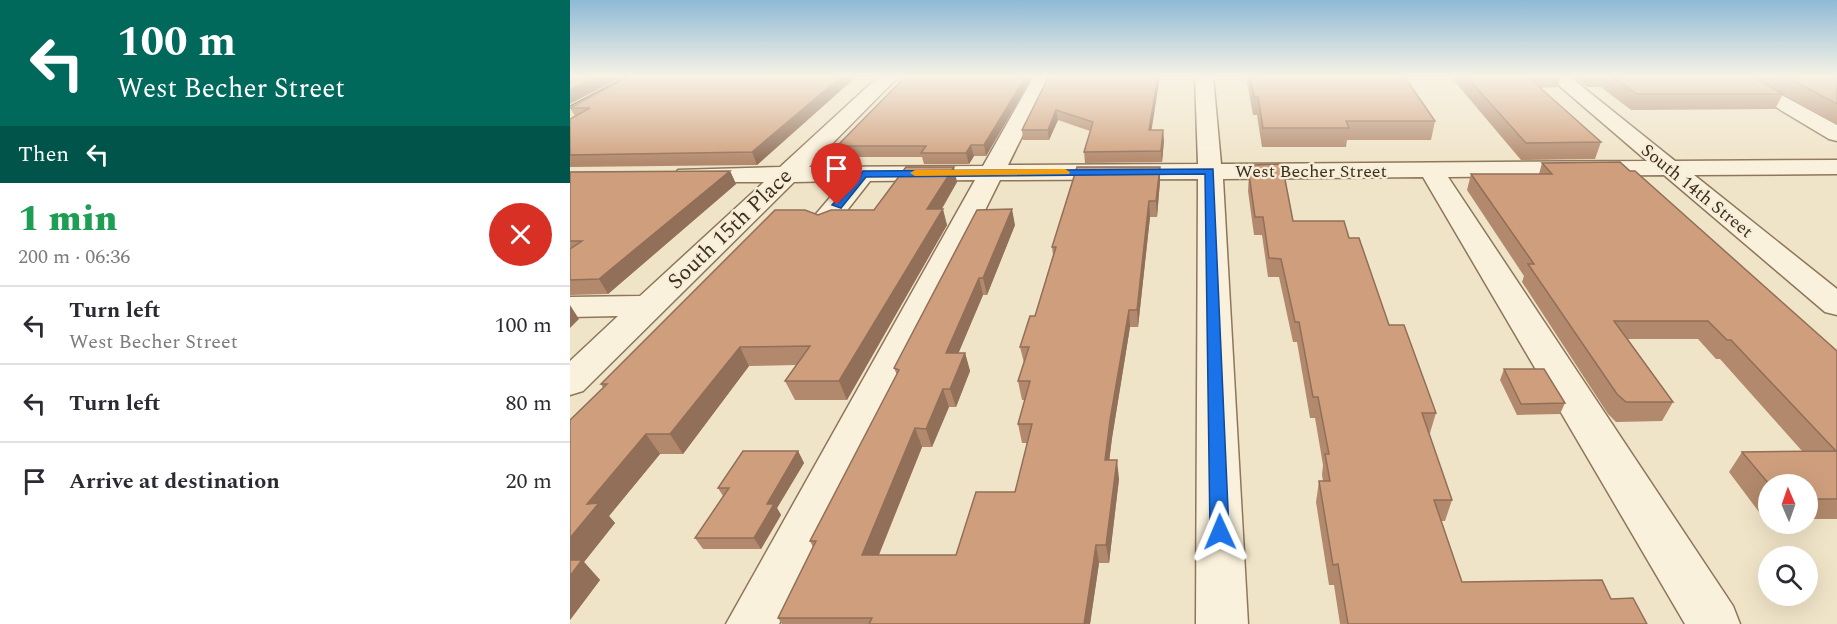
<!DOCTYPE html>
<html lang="en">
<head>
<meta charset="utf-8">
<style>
  body { margin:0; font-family:Spectral,serif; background:#f7f7f7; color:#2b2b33; height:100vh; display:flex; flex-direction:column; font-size:22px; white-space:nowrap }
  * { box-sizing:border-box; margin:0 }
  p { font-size:20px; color:#7c7c81 }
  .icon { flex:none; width:33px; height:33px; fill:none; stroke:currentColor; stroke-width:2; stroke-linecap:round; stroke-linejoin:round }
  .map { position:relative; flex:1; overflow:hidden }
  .sheet { display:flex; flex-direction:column; background:#fff; width:570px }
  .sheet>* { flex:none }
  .hud { background:#00695c; color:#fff; overflow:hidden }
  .needle { width:39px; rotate:358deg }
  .tools { position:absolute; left:1188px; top:474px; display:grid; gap:12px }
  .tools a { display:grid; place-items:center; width:60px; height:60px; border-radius:50%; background:#fff; box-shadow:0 6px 24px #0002; font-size:30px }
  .pin { position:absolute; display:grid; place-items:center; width:51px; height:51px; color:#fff; margin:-62px -26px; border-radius:50% 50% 50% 0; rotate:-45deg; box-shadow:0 0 6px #0007 }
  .pin .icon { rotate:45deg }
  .me { position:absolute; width:66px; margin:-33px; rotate:359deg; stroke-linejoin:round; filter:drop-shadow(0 0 4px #0008) }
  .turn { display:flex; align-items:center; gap:21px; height:126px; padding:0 18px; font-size:27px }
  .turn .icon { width:78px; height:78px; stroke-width:2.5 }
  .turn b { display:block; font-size:42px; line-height:51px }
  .then { display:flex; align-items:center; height:57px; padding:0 18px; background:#0003; gap:12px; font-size:22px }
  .round { display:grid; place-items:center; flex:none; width:63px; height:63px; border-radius:32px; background:#f7f7f7 }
  .headline { display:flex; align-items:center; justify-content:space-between; height:102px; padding:0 18px }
  h1 { font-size:36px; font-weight:800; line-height:45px; color:#1e9e55 }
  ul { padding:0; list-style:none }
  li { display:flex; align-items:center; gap:18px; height:78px; padding:0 18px; border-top:2px solid #e1e1e2 }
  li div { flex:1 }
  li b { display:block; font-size:22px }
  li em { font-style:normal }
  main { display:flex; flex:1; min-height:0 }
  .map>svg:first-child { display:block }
</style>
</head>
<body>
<main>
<section class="sheet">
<div class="hud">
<div class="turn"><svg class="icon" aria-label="left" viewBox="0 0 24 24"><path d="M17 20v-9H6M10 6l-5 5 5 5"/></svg><div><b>100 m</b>West Becher Street</div></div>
<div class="then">Then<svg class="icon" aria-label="left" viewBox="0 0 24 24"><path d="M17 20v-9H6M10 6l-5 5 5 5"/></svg></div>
</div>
<div class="headline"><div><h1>1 min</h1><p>200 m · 06:36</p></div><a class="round" style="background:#d93025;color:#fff"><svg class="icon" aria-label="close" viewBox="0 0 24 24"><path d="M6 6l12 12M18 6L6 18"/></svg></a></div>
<ul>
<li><svg class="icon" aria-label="left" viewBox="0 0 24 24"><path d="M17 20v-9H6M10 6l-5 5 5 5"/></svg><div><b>Turn left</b><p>West Becher Street</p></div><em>100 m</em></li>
<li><svg class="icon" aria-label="left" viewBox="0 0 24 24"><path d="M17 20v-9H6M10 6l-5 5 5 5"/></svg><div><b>Turn left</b></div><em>80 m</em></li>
<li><svg class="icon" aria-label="arrive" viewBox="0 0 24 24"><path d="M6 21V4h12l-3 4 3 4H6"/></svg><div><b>Arrive at destination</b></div><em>20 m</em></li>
</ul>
</section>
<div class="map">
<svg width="1267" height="624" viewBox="0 0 1267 624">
  <rect width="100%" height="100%" fill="#f0e4c8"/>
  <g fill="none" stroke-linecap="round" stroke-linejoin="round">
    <defs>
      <g id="minor">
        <polygon points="309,76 329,76 239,167 413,166 464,76 482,76 438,165 628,164 625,76 643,76 651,164 1077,161 978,76 999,76 1105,161 1267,160 1267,174 1124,175 1267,289 1267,315 1255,312 1094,175 878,177 1163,606 1170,624 1115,624 853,177 653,179 678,624 626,624 628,179 430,180 209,624 156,624 405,180 300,181 264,227 254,229 244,227 240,221 274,181 224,182 13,391 0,395 0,361 48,316 0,317 0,297 70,296 194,182 117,182 108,180 105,175 108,170 210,167"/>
        <polygon points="1154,76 1177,76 1267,125 1267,141 1259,139"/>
      </g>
      <polygon id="major" points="59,76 82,76 0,121 0,107"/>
    </defs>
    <use href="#minor" stroke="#8d765c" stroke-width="3"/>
    <use href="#major" stroke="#5b4430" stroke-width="3"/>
    <use href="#minor" fill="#faf1dc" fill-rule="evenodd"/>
    <use href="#major" fill="#f3d9a0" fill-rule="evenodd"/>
  </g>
  <g fill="#b2896c">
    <polygon points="287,76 187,165 0,167 0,119 5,116 0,108"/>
    <polygon points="336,76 463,76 416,156 404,156 399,164 354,164 352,157 270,157 267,146"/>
    <polygon points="479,76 581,130 594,140 592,162 515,163 514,152 520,131 488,120 479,140 453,140 452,130"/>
    <polygon points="676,76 834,76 865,121 861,140 777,140 776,147 692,147 687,115 683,115"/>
    <polygon points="880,76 991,76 988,87 970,88 1031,142 1025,159 951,160"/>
    <polygon points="1002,76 1267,76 1267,125 1213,94 1205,109 1061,110 1031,87 1017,87"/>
    <polygon points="972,163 1267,351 1267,519 1238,519 1238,484 1198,484 1198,520 1195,520 1159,472 1172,452 1232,451 1150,359 1146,359 1128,339 1058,339 1103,402 1092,421 1046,422 1038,414 952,282 954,276 897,190 901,174 969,174"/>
    <polygon points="684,165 723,221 779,238 819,325 866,413 860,433 859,433 882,500 875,521 871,521 892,582 1041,599 1077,624 770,624 764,585 759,585 746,502 749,481 753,481 752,475 753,465 745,418 740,418 727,342 723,342 709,277 698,277 692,235 684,235 678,191 679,174 684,172"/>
    <polygon points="160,171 166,184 38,294 0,295 0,172"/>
    <polygon points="590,181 587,217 580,217 568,327 560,327 542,438 539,460 549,479 539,563 529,563 520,624 212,624 208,618 243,547 240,541 327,375 324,368 445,225 417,295 413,295 388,353 395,353 400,371 386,407 379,407 362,447 352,447 309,555 386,555 445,492 457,443 452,443 448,424 455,400 452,400 448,381 454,363 450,347 465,316 483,255 482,247"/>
    <polygon points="387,182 372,209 377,225 277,400 225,400 215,381 226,365 179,366 113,454 90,454 39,516 45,523 14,562 30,580 0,620 0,420 33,388 31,384 248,215 304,210"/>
    <polygon points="934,369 995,403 990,414 947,415 930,380"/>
    <polygon points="228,451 234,463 207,508 211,515 191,549 133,549 125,538 153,496 148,488"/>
  </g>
  <g fill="#916f58">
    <polygon points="28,76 54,76 0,104 0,90"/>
    <polygon points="272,76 287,76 187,165 182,152"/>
    <polygon points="456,76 463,76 416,156 414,145"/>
    <polygon points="588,76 590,76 580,140 579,130"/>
    <polygon points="486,110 488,120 479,140 478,130"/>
    <polygon points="593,130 594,140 592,162 591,151"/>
    <polygon points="401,145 404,156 399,164 396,153"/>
    <polygon points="384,167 387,182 362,225 357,209"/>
    <polygon points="590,167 590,181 587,217 586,201"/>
    <polygon points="160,171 166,184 38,294 29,279"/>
    <polygon points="579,201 580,217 568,327 567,310"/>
    <polygon points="373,209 377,225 277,400 269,381"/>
    <polygon points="442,209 445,225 417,295 413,278"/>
    <polygon points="409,278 413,295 381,371 376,353"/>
    <polygon points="0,305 9,319 0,328"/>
    <polygon points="559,310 560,327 542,438 537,479 535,460 540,420"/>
    <polygon points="170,347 179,366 113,454 100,434"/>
    <polygon points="395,353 400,371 386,407 380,389"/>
    <polygon points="373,389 379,407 362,447 356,429"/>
    <polygon points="345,428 352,447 301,574 292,555"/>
    <polygon points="76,434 90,454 39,516 45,523 14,562 30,580 0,620 0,538 17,504"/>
    <polygon points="228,451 234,463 207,508 211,515 191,549 184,538 197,504"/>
    <polygon points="547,460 549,479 539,563 536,545"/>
    <polygon points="526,545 529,563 520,624 514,624"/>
  </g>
  <g fill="#cf9f7d" stroke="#916f58" stroke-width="1.5">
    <polygon points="0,76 28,76 0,90"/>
    <polygon points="60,76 272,76 182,152 0,155 0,119 20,108 0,108"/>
    <polygon points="336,76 456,76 414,145 401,145 396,153 351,153 356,146 267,146"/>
    <polygon points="479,76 588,76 579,130 593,130 591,151 514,152 523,122 486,110 478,130 452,130"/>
    <polygon points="680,76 834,76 865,121 776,121 779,128 693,128 688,97 684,97"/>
    <polygon points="896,76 957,76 1031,142 956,143"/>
    <polygon points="1041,76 1182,76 1213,94 1067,94"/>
    <polygon points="1215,76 1267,76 1267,104"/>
    <polygon points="1050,162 1060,171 1065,171 1267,351 1267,499 1238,499 1238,484 1199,484 1172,452 1266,451 1161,340 1157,340 1138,321 1044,321 1103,402 1056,402 1047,394 958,264 964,264 901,174 982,174 972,163"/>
    <polygon points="712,164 723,221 774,221 779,238 789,238 819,325 834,325 866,413 852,413 882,500 864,500 892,582 1032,580 1041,599 1063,598 1077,624 778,624 768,564 763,565 749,481 760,481 755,454 759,454 748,397 743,397 729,322 725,322 711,259 699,258 693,217 685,217 679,174 686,172 684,165"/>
    <polygon points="336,167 384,167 357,209 373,209 269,381 215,381 240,346 170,347 100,434 76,434 17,504 29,503 0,538 0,420 37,384 31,384 205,210 235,210 248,215 261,210 304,210"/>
    <polygon points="507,167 590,167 586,201 579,201 567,310 559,310 540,420 535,460 547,460 536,545 526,545 514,624 299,624 302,618 208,618 246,541 240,541 329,370 324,368 407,210 442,209 413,278 409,278 376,353 395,353 380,389 373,389 356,429 345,428 292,555 386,555 406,492 445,492 462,424 448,424 460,381 448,381 459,347 450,347 460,316 465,316 486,247 482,247"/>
    <polygon points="160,171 29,279 0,280 0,249 12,241 0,241 0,172"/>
    <polygon points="934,369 974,369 995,403 951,404"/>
    <polygon points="173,451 228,451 197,504 204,504 184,538 125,538 159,488 148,488"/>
    <polygon points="0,560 12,560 0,576"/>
  </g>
  <linearGradient id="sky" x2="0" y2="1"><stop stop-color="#8fbad6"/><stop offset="0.47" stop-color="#f8f3e6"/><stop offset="1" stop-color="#f8f3e6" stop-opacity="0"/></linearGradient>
  <rect width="1267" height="163" fill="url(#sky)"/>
  <polygon fill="#1a73e8" stroke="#114b97" stroke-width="1.5" points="643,169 659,532 656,538 650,540 643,538 640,532 635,174 296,177 271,208 262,205 293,171"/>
  <polygon fill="#f59e0b" points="495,169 500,172 499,174 345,176 340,173 345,170"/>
  <g text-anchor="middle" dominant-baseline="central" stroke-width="4.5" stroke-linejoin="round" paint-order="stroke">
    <g font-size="18" fill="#3d2e20" stroke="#f7eed8">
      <text x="741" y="171">West Becher Street</text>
      <text transform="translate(1127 191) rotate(39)">South 14th Street</text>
    </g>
    <g font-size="22" fill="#3d2e20" stroke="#f7eed8">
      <text transform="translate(160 229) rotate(-44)">South 15th Place</text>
    </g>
  </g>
</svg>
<div class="tools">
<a><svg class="needle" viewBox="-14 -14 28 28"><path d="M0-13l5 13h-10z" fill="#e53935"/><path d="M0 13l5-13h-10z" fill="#7c7c81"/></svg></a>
<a><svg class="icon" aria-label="search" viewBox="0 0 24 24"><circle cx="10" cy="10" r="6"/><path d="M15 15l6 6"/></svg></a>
</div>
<div class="pin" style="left:267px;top:205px;background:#d93025"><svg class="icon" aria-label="arrive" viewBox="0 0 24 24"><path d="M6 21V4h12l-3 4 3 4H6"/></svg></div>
<svg class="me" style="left:650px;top:532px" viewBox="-20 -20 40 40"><path d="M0-17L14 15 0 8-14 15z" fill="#1a73e8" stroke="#fff" stroke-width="4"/></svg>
</div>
</main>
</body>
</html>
